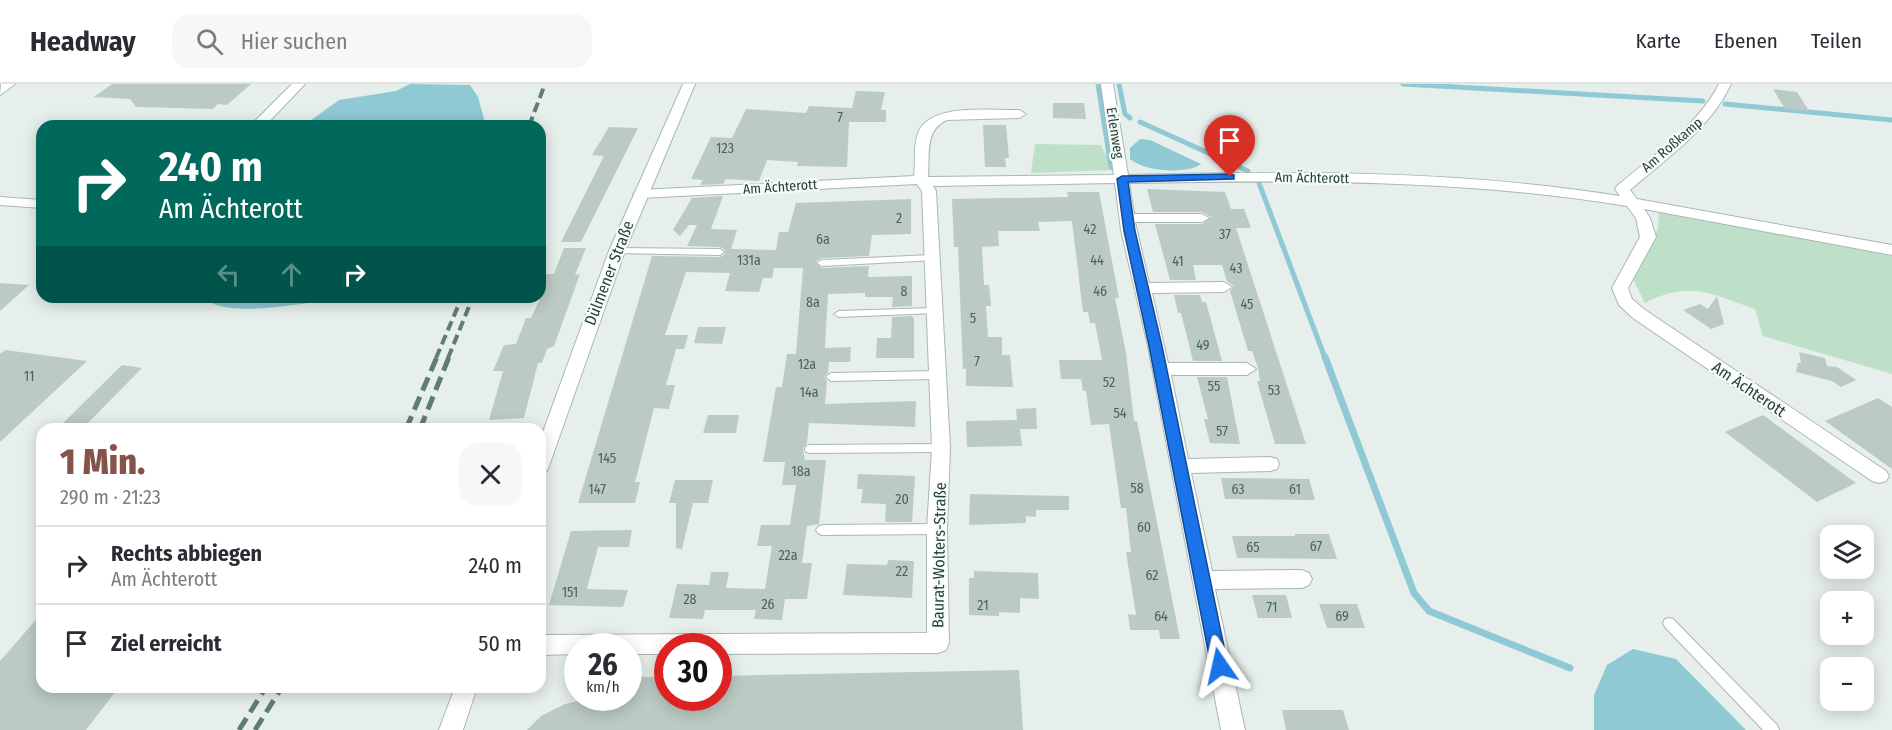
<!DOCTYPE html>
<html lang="de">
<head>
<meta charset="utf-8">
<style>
  body { margin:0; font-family:"Fira Sans Condensed",sans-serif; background:#f7f7f7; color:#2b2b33; height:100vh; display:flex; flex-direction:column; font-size:22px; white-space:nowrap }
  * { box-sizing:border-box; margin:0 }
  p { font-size:20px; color:#7c7c81 }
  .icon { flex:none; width:33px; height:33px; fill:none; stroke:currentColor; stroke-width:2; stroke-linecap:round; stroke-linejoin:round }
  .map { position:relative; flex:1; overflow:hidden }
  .details { position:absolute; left:36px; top:339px; width:510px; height:270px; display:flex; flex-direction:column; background:#fff; border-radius:18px; box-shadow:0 3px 15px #0003 }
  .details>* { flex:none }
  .guide { position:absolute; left:36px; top:36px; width:510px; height:183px; border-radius:18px; box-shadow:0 3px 15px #0003; background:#00695c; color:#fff; overflow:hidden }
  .tools { position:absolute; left:1820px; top:441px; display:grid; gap:12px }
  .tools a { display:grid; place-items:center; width:54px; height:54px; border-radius:12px; background:#fff; box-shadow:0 3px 15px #0003; font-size:30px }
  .speed { position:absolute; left:564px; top:549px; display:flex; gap:12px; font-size:30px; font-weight:700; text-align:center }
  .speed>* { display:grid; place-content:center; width:78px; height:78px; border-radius:50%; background:#fff; box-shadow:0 3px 15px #0003; line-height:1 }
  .speed small { font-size:15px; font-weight:400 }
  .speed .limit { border:9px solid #d22; background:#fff; color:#111 }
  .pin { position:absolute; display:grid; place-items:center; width:51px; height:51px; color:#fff; margin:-62px -26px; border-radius:50% 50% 50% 0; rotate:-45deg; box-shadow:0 0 6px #0007 }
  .pin .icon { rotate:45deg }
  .me { position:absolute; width:66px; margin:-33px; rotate:349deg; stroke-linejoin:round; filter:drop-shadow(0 0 4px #0008) }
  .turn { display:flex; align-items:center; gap:21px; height:126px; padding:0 24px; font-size:27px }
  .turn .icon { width:78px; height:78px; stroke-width:2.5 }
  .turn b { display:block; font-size:42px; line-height:51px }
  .lanes { display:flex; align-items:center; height:57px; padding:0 24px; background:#0003; justify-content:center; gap:30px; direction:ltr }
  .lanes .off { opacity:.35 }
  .round { display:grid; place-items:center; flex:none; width:63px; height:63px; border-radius:18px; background:#f7f7f7 }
  .headline { display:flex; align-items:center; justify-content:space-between; height:102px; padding:0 24px }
  h1 { font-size:36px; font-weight:800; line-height:45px; color:#855347 }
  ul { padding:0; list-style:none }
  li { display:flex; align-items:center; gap:18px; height:78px; padding:0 24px; border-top:2px solid #e1e1e2 }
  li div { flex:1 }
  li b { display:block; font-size:22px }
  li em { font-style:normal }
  header { display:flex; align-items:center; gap:36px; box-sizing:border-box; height:84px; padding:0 30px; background:#fff; border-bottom:2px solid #e1e1e2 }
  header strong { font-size:28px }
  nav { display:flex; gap:33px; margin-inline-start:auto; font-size:21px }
  .search { width:420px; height:54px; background:#f7f7f7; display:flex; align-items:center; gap:15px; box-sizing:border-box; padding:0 21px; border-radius:18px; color:#7c7c81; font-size:22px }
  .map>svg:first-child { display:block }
</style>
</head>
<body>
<header>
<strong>Headway</strong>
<div class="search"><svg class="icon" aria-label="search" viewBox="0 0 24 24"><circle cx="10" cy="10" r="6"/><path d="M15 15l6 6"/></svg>Hier suchen</div>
<nav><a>Karte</a><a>Ebenen</a><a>Teilen</a></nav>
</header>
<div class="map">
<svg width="1892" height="646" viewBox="0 0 1892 646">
  <rect width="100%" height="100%" fill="#e6efeb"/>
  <g fill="#bfe0c8">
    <polygon points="1035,60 1101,61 1114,86 1031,89"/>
    <path d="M 1659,126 L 1892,172 L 1892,290 L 1763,252 L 1755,225 C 1711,210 1690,196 1645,219 L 1629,187 L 1658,145 Z"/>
  </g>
  <g fill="#8ec9d4">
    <polygon points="410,0 470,1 478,13 486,42 303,42 339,16 396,7"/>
    <path d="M 1140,55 L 1150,56 L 1201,80 C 1186,91 1143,87 1130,75 L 1130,64 Z"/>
    <path d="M 205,213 L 321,213 L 316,218 C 292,221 219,234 205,213 Z"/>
    <polygon points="1633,565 1676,575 1746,646 1594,646 1594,611 1607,581"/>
  </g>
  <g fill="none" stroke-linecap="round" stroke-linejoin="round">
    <g stroke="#8ec9d4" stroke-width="5">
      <polyline points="1098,0 1111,83"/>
      <polyline points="1119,0 1125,30 1130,34"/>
      <polyline points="1403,0 1703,17"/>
      <polyline points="1725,20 1892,36"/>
      <polyline points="1140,38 1248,87"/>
      <polyline points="1259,99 1325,274"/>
    </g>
    <polyline stroke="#8ec9d4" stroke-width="7" points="1325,273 1414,509 1429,527 1570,584"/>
  </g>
  <g fill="#bbcac4">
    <polygon points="112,0 251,0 227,21 218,20 213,25 136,23 130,15 94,13"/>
    <polygon points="1773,5 1797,8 1809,27 1785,25"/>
    <polygon points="856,7 885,8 881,26 886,26 886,38 849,38 847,83 797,82 798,78 767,76 759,97 726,95 723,100 700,101 703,96 691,95 711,53 732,54 746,25 806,29 809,22 852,24"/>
    <polygon points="1053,19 1084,19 1086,35 1053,34"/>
    <polygon points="983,41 1006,41 1009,74 1005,74 1006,83 985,83"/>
    <polygon points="609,43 638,44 581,158 561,158 604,72 592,71"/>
    <polygon points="1147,105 1225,108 1231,125 1244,125 1251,144 1236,144 1306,360 1275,360 1257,297 1260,297 1258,284 1252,267 1248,267 1230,207 1234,202 1227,197 1222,181 1193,181 1196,196 1170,196 1155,140 1202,140 1211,133 1202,128 1153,128"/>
    <polygon points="1067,108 1099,108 1119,214 1115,214 1126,269 1134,337 1137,337 1180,555 1160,555 1159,546 1130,546 1128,530 1136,531 1126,468 1131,468 1126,424 1121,424 1109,340 1091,341 1086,307 1083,307 1081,295 1061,295 1059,276 1102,276 1095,239 1090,239 1088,228 1083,228 1072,137 1038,138 1040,147 998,147 999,162 982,163 984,201 989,201 991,222 986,222 988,253 1002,253 1002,271 1010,271 1013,303 966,302 966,285 963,285 958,163 954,163 952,115 1068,113"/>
    <polygon points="723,112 711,145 737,146 731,165 776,166 779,148 788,148 796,119 911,115 911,150 872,151 869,172 822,174 815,178 822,184 869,182 868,193 912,192 912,222 892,223 893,213 865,213 865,209 828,210 825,264 851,263 850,278 829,278 828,289 824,293 827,297 825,320 916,317 915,343 809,339 807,359 803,364 805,376 826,376 819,440 807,442 802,479 812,479 807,515 785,515 782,536 754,535 756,526 705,526 703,535 669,534 677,500 709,501 711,488 729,488 726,504 765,505 772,462 757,462 761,441 790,441 796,401 782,401 785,378 763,378 776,303 782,303 787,270 796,270 803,184 774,184 772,194 763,194 759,208 725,207 730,189 686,188 665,251 688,251 684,265 676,265 666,301 675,301 669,325 654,324 635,398 640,398 635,419 578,419 652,172 720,173 725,170 725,166 720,163 687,162 697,141 689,141 680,152 673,146 692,114"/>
    <polygon points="564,164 586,164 575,191 580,190 554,262 547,265 542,279 538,279 524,334 489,336 503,287 493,287 504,261 516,260 526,234 531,234 540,215 540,190 554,190"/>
    <polygon points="0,199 29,201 0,227"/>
    <polygon points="1174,211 1200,211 1202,218 1206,218 1222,277 1193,277 1181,229 1178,229"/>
    <polygon points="1717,212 1724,240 1711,245 1683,226 1700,220 1708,225"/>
    <polygon points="912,232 914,235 914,274 876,274 877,254 891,254 892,233"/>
    <polygon points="698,243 726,243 722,260 694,259"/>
    <polygon points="5,266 87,277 0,358 0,270"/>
    <polygon points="1799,268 1825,274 1827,282 1837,283 1856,296 1841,303 1832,297 1796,288 1798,279 1801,279"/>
    <polygon points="122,281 142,284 82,345 57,345"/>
    <polygon points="1197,293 1227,293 1240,360 1210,359 1204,335 1208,335"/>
    <polygon points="1878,314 1892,323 1892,385 1825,337"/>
    <polygon points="1036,324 1037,345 1020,345 1022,362 967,363 966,337 1017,336 1016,325"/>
    <polygon points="708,331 739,331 736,349 703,349"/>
    <polygon points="1763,331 1856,399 1817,418 1725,348"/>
    <polygon points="858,390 915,392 912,438 885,438 886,420 861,419 863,405 857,405"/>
    <polygon points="1221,394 1309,395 1315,416 1225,415"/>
    <polygon points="675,396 713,396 708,419 693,419 682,465 676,464 676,419 669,419"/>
    <polygon points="970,410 1069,412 1069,426 1036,426 1036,433 1026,432 1026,439 969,441"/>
    <polygon points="632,446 629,463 598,463 587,505 628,506 623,523 549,521 571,447"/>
    <polygon points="1295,450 1329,450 1337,475 1237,474 1232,452 1295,452"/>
    <polygon points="888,476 914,477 912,514 843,511 847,480 887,481"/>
    <polygon points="974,487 1038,489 1039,515 1020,514 1020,529 999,528 999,532 969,531 969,494 974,494"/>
    <polygon points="1252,511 1286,511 1292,534 1258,534"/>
    <polygon points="1319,520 1357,520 1365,544 1327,544"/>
    <polygon points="42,529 42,603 119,603 86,646 0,646 0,577"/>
    <polygon points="1019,586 1023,646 527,646 541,632 565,620 591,614 628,614 628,593 668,593 668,614 718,614 718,592"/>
    <polygon points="1282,626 1343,626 1349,646 1286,646"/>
  </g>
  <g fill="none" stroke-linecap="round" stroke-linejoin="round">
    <defs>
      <g id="service">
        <polygon points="617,164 720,165 724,168 720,171 614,169 613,167"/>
        <polygon points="932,171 937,174 935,176 822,182 817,179 822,176"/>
        <polygon points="934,224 939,227 937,229 839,233 834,230 839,227"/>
        <polygon points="937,287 942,291 937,295 831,297 826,293 831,289"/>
        <polygon points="941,360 945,361 946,364 945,367 941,368 810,369 806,368 805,365 806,362 810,361"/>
        <polygon points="937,440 941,442 943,445 941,448 937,450 822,451 818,449 816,446 818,443 822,441"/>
        <polygon points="1669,534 1673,535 1777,641 1779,646 1763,646 1665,543 1663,539 1665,535"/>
      </g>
      <g id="minor">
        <polygon points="15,0 0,11 1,0"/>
        <polygon points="292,0 305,0 265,42 250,42"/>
        <path d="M 1101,0 L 1113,0 L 1128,91 C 1292,87 1457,86 1620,112 L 1615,105 L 1617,102 C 1653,71 1697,43 1719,0 L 1731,0 C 1710,45 1667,74 1630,106 L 1637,115 L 1892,161 L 1892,171 L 1644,125 L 1650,134 L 1656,153 L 1628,204 L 1632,215 L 1645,226 L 1886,387 L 1889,392 L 1886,397 L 1879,399 L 1872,397 L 1633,234 L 1619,221 L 1612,204 L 1640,153 L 1636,134 L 1627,122 C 1462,95 1296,96 1129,99 L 1134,130 L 1202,130 L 1209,134 L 1202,138 L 1135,138 L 1149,199 L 1224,198 L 1232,203 L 1224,208 L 1152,209 L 1168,279 L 1247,279 L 1256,285 L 1247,291 L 1171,291 L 1188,375 L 1270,373 L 1277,375 L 1279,380 L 1277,385 L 1270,387 L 1191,389 L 1212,487 L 1302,486 L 1309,489 L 1312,495 L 1309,501 L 1302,504 L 1215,505 L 1245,646 L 1221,646 L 1148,262 L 1121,146 L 1115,99 L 933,102 L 936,107 L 950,364 L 947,445 L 949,559 L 946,566 L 938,569 L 718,570 L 718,562 L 668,562 L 668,570 L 628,570 L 628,562 L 578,562 L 578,570 L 540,571 L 540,551 L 927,549 L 927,445 L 932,364 L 922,107 L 917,100 L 640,114 L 633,110 L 640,106 L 914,92 C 916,78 913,62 918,49 C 930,18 991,27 1019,26 L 1026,30 L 1019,34 L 947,36 C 924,46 930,71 928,93 L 1114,91 Z"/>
        <polygon points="0,113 42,116 42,124 0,121"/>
      </g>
      <g id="tertiary">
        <polygon points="683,0 695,0 625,167 549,382 547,387 540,389 540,356 609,167"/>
        <polygon points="455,603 477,603 463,646 439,646"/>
      </g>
    </defs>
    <use href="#service" stroke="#a8b8b2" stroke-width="2"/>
    <use href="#minor" stroke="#a8b8b2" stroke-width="2"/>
    <use href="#tertiary" stroke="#a8b8b2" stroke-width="2"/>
    <use href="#service" fill="#fff" fill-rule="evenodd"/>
    <use href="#minor" fill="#fff" fill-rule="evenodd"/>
    <use href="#tertiary" fill="#fff" fill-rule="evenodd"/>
    <g stroke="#5f7d75" stroke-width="4" stroke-dasharray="10 5" stroke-linecap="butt">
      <polyline points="529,42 545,0"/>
      <polyline points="436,274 462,213"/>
      <polyline points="448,274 473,213"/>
    </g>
    <g stroke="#5f7d75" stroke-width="5" stroke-dasharray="14 7" stroke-linecap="butt">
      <polyline points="406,345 437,273"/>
      <polyline points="420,345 449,273"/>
      <polyline points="239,646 266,603"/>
      <polyline points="255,646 282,603"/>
    </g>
  </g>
  <polygon fill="#1a73e8" stroke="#114b97" stroke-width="1.5" points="1230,90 1234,91 1234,95 1128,98 1135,147 1162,262 1228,582 1226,587 1220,589 1214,587 1211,582 1149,262 1124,147 1117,95 1122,92"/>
  <g text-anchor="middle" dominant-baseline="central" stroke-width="4.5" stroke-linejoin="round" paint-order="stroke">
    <g font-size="14" fill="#4a645c">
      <text x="840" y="33">7</text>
      <text x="725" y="64">123</text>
      <text x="899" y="134">2</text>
      <text x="1090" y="145">42</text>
      <text x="1225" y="150">37</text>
      <text x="823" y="155">6a</text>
      <text x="749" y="176">131a</text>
      <text x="1097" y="176">44</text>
      <text x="1178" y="177">41</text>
      <text x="1236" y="184">43</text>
      <text x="904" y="207">8</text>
      <text x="1100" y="207">46</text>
      <text x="813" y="218">8a</text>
      <text x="1247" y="220">45</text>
      <text x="973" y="234">5</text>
      <text x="1203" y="261">49</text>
      <text x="977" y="277">7</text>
      <text x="807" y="280">12a</text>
      <text x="29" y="292">11</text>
      <text x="1109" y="298">52</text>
      <text x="1214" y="302">55</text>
      <text x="1274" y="306">53</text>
      <text x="809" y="308">14a</text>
      <text x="1120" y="329">54</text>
      <text x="1222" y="347">57</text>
      <text x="607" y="374">145</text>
      <text x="801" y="387">18a</text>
      <text x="1137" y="404">58</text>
      <text x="597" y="405">147</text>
      <text x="1238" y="405">63</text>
      <text x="1295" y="405">61</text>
      <text x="902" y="415">20</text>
      <text x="1144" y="443">60</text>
      <text x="1316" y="462">67</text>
      <text x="1253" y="463">65</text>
      <text x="788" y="471">22a</text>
      <text x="902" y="487">22</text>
      <text x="1152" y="491">62</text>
      <text x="570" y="508">151</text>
      <text x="690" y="515">28</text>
      <text x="768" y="520">26</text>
      <text x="983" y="521">21</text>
      <text x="1272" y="523">71</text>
      <text x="1161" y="532">64</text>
      <text x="1342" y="532">69</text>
    </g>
    <g font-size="14" fill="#24423a" stroke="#f7fbf9">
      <text transform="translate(1115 49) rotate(81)">Erlenweg</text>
      <text transform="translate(1672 61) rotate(-41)">Am Roßkamp</text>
      <text transform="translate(1312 94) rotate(1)">Am Ächterott</text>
      <text transform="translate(780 103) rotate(-4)">Am Ächterott</text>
    </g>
    <g font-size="16" fill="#24423a" stroke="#f7fbf9">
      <text transform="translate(609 189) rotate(-69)">Dülmener Straße</text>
      <text transform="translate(1749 305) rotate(34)">Am Ächterott</text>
      <text transform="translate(939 471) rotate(-89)">Baurat-Wolters-Straße</text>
    </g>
  </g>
</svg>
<div class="tools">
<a><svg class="icon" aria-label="layers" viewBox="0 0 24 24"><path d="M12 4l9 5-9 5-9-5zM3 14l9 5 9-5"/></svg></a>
<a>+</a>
<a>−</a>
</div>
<div class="speed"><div>26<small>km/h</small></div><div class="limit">30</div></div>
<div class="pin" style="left:1230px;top:93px;background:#d93025"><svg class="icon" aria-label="arrive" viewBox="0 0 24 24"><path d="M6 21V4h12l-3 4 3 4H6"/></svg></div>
<svg class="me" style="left:1220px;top:582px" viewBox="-20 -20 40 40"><path d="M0-17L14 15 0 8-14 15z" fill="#1a73e8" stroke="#fff" stroke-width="4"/></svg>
<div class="guide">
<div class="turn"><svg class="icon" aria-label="right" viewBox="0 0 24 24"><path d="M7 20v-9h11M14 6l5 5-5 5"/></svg><div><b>240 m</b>Am Ächterott</div></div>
<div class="lanes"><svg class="icon off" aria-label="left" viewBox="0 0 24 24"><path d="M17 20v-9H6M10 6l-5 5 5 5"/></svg><svg class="icon off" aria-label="ahead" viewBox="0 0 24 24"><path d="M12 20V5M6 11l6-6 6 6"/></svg><svg class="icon" aria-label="right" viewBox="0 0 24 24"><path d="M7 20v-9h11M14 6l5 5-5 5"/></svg></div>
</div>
<section class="details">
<div class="headline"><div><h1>1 Min.</h1><p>290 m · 21:23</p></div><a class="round"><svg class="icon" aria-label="close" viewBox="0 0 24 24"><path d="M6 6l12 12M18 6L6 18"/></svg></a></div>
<ul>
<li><svg class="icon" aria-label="right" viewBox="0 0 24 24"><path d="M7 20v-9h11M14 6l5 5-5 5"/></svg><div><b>Rechts abbiegen</b><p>Am Ächterott</p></div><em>240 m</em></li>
<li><svg class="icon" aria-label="arrive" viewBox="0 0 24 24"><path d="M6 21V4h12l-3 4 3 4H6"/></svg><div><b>Ziel erreicht</b></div><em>50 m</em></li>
</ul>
</section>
</div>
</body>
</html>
